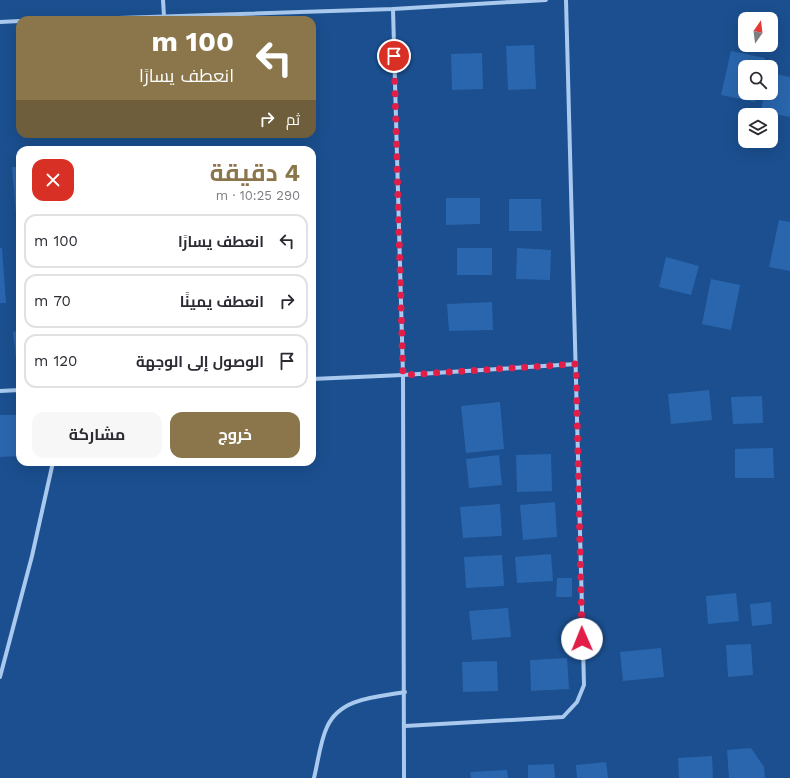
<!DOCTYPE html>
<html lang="ar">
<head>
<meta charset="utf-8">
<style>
  body { margin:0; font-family:"Work Sans",Cairo,sans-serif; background:#f7f7f7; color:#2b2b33; direction:rtl; height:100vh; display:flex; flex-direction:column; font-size:15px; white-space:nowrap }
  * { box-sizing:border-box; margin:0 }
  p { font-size:13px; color:#7c7c81 }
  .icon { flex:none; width:22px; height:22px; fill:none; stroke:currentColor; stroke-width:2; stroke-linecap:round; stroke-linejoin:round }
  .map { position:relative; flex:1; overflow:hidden; direction:ltr }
  .details { position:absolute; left:16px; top:146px; width:300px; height:320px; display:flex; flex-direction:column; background:#fff; border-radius:12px; box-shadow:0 4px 16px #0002; direction:rtl }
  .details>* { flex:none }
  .hud { position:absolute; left:16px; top:16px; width:300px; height:122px; border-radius:12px; box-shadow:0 4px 16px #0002; direction:rtl; background:#8a764a; color:#fff; overflow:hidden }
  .needle { width:26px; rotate:14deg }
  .controls { position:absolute; left:738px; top:12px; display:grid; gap:8px }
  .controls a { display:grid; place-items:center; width:40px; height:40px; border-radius:8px; background:#fff; box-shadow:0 4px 16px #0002; font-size:20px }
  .pin { position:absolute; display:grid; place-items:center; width:34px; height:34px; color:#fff; margin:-17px; border:2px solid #fff; border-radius:50%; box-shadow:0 1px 4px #0007 }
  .me { position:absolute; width:44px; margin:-22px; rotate:359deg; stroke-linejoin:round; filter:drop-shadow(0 0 3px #0008) }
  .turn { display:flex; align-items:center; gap:14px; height:84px; padding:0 16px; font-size:18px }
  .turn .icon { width:52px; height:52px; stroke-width:2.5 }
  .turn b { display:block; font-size:28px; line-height:34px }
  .then { display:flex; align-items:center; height:38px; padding:0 16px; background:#0003; gap:8px; font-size:15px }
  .round { display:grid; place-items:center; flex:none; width:42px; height:42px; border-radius:12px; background:#f7f7f7 }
  .headline { display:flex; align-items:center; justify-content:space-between; height:68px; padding:0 16px }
  h1 { font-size:24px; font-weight:700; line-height:30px; color:#8a764a }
  .button { display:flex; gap:8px; margin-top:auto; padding:8px 16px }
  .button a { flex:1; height:46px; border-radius:12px; background:#8a764a; color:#fff; font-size:16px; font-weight:700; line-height:46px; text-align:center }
  .button a+a { background:#f7f7f7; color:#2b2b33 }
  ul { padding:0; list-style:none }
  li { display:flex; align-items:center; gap:12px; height:54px; margin:0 8px 6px; padding:0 8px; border:2px solid #e1e1e2; border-radius:12px }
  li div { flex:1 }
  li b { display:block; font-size:15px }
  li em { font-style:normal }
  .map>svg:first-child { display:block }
</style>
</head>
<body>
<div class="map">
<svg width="790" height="778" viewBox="0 0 790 778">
  <rect width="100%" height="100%" fill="#1b4f8f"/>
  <g fill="#2a66ad">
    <polygon points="534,45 536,89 508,90 506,46"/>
    <polygon points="731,51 765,58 763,67 745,67 745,93 757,93 755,102 721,95"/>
    <polygon points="482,53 483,89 452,90 451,54"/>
    <polygon points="771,73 790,77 790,117 761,111 764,93 771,93"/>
    <polygon points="12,167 20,167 20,215 16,215"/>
    <polygon points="446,198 480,198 480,224 446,225"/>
    <polygon points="509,199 541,199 542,231 509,231"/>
    <polygon points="779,220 790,222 790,271 769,267"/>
    <polygon points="0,248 2,248 6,303 0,303"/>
    <rect x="457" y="248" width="35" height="27"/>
    <polygon points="517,248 551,250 550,280 516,279"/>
    <polygon points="666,257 699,266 691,295 659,287"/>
    <polygon points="711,279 740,285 731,330 702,324"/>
    <polygon points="492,302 493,330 449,331 447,304"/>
    <polygon points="20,331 20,358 16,358 13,332"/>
    <polygon points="709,390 712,420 671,424 668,394"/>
    <polygon points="762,396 763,423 733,424 731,397"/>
    <polygon points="500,402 504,449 466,453 461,406"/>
    <polygon points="0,415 20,415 20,456 0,457"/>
    <polygon points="773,448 774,478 735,478 735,449"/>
    <polygon points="551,454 552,491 517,492 516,455"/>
    <polygon points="499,455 502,485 469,488 466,459"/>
    <polygon points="555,502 557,537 523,540 520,505"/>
    <polygon points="500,504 502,536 463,538 460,507"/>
    <polygon points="551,554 553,581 517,583 515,557"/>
    <polygon points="502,555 504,586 466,588 464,557"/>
    <polygon points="557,578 572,578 572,597 556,597"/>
    <polygon points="736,593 739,621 708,624 706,596"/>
    <polygon points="771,602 772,624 752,626 750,604"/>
    <polygon points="508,608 511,637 472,640 469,611"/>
    <polygon points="751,644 753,675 728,677 726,645"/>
    <polygon points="661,648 664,677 623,681 620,652"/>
    <polygon points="567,658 569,689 531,691 530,660"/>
    <polygon points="497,661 498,691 463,692 462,662"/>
    <polygon points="751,748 764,767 765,778 729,778 727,750"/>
    <polygon points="712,756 713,778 679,778 678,758"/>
    <polygon points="606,762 608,778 577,778 576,765"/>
    <polygon points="554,764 555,778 528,778 528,765"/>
    <polygon points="507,770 508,778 471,778 470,772"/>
  </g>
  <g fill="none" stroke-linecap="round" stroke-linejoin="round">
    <g stroke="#a9c9ee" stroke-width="4">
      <polyline points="163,0 164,16"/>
      <polyline points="393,9 403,375 404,778"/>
      <polyline points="57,20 393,9 546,0"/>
      <polyline points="0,22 20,21"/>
      <polyline points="312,379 403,375 576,364"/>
      <polyline points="0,391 20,390"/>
      <polyline points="0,677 32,556 53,462"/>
      <polyline points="405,726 563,717 577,702 584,685 566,0"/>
      <path d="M 314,778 C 318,762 320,742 327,727 C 340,697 378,697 405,692"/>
    </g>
  </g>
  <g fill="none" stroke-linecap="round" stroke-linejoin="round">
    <polyline stroke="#e11d48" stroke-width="7" stroke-dasharray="0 12.6" points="394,56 403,375 576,364 582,639"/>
  </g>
</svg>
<div class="controls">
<a><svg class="needle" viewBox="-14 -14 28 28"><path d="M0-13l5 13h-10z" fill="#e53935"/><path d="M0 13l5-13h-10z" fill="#7c7c81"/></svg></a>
<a><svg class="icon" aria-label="search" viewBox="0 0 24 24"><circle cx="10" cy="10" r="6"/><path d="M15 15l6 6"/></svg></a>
<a><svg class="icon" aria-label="layers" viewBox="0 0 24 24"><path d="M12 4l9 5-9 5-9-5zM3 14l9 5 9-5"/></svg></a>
</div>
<div class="pin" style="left:394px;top:56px;background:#d93025"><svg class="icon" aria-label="arrive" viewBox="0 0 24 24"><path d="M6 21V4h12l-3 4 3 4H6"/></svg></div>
<svg class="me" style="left:582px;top:639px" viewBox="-20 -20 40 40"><circle r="19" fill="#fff"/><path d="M0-13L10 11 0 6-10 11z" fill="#e11d48"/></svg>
<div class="hud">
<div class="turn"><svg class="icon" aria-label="left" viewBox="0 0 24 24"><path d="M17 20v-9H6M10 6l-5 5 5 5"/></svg><div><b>100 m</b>انعطف يسارًا</div></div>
<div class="then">ثم<svg class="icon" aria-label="right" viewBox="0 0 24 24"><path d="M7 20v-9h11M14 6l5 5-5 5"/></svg></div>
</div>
<section class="details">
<div class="headline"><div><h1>4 دقيقة</h1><p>290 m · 10:25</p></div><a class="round" style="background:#d93025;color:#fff"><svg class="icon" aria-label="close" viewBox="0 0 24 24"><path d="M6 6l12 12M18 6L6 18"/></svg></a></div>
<ul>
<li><svg class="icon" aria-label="left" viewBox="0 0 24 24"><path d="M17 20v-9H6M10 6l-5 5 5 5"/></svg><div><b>انعطف يسارًا</b></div><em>100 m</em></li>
<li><svg class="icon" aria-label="right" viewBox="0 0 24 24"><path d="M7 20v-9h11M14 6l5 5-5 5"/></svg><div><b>انعطف يمينًا</b></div><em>70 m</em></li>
<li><svg class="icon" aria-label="arrive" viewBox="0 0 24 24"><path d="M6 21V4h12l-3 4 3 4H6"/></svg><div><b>الوصول إلى الوجهة</b></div><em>120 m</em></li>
</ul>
<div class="button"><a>خروج</a><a>مشاركة</a></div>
</section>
</div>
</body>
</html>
